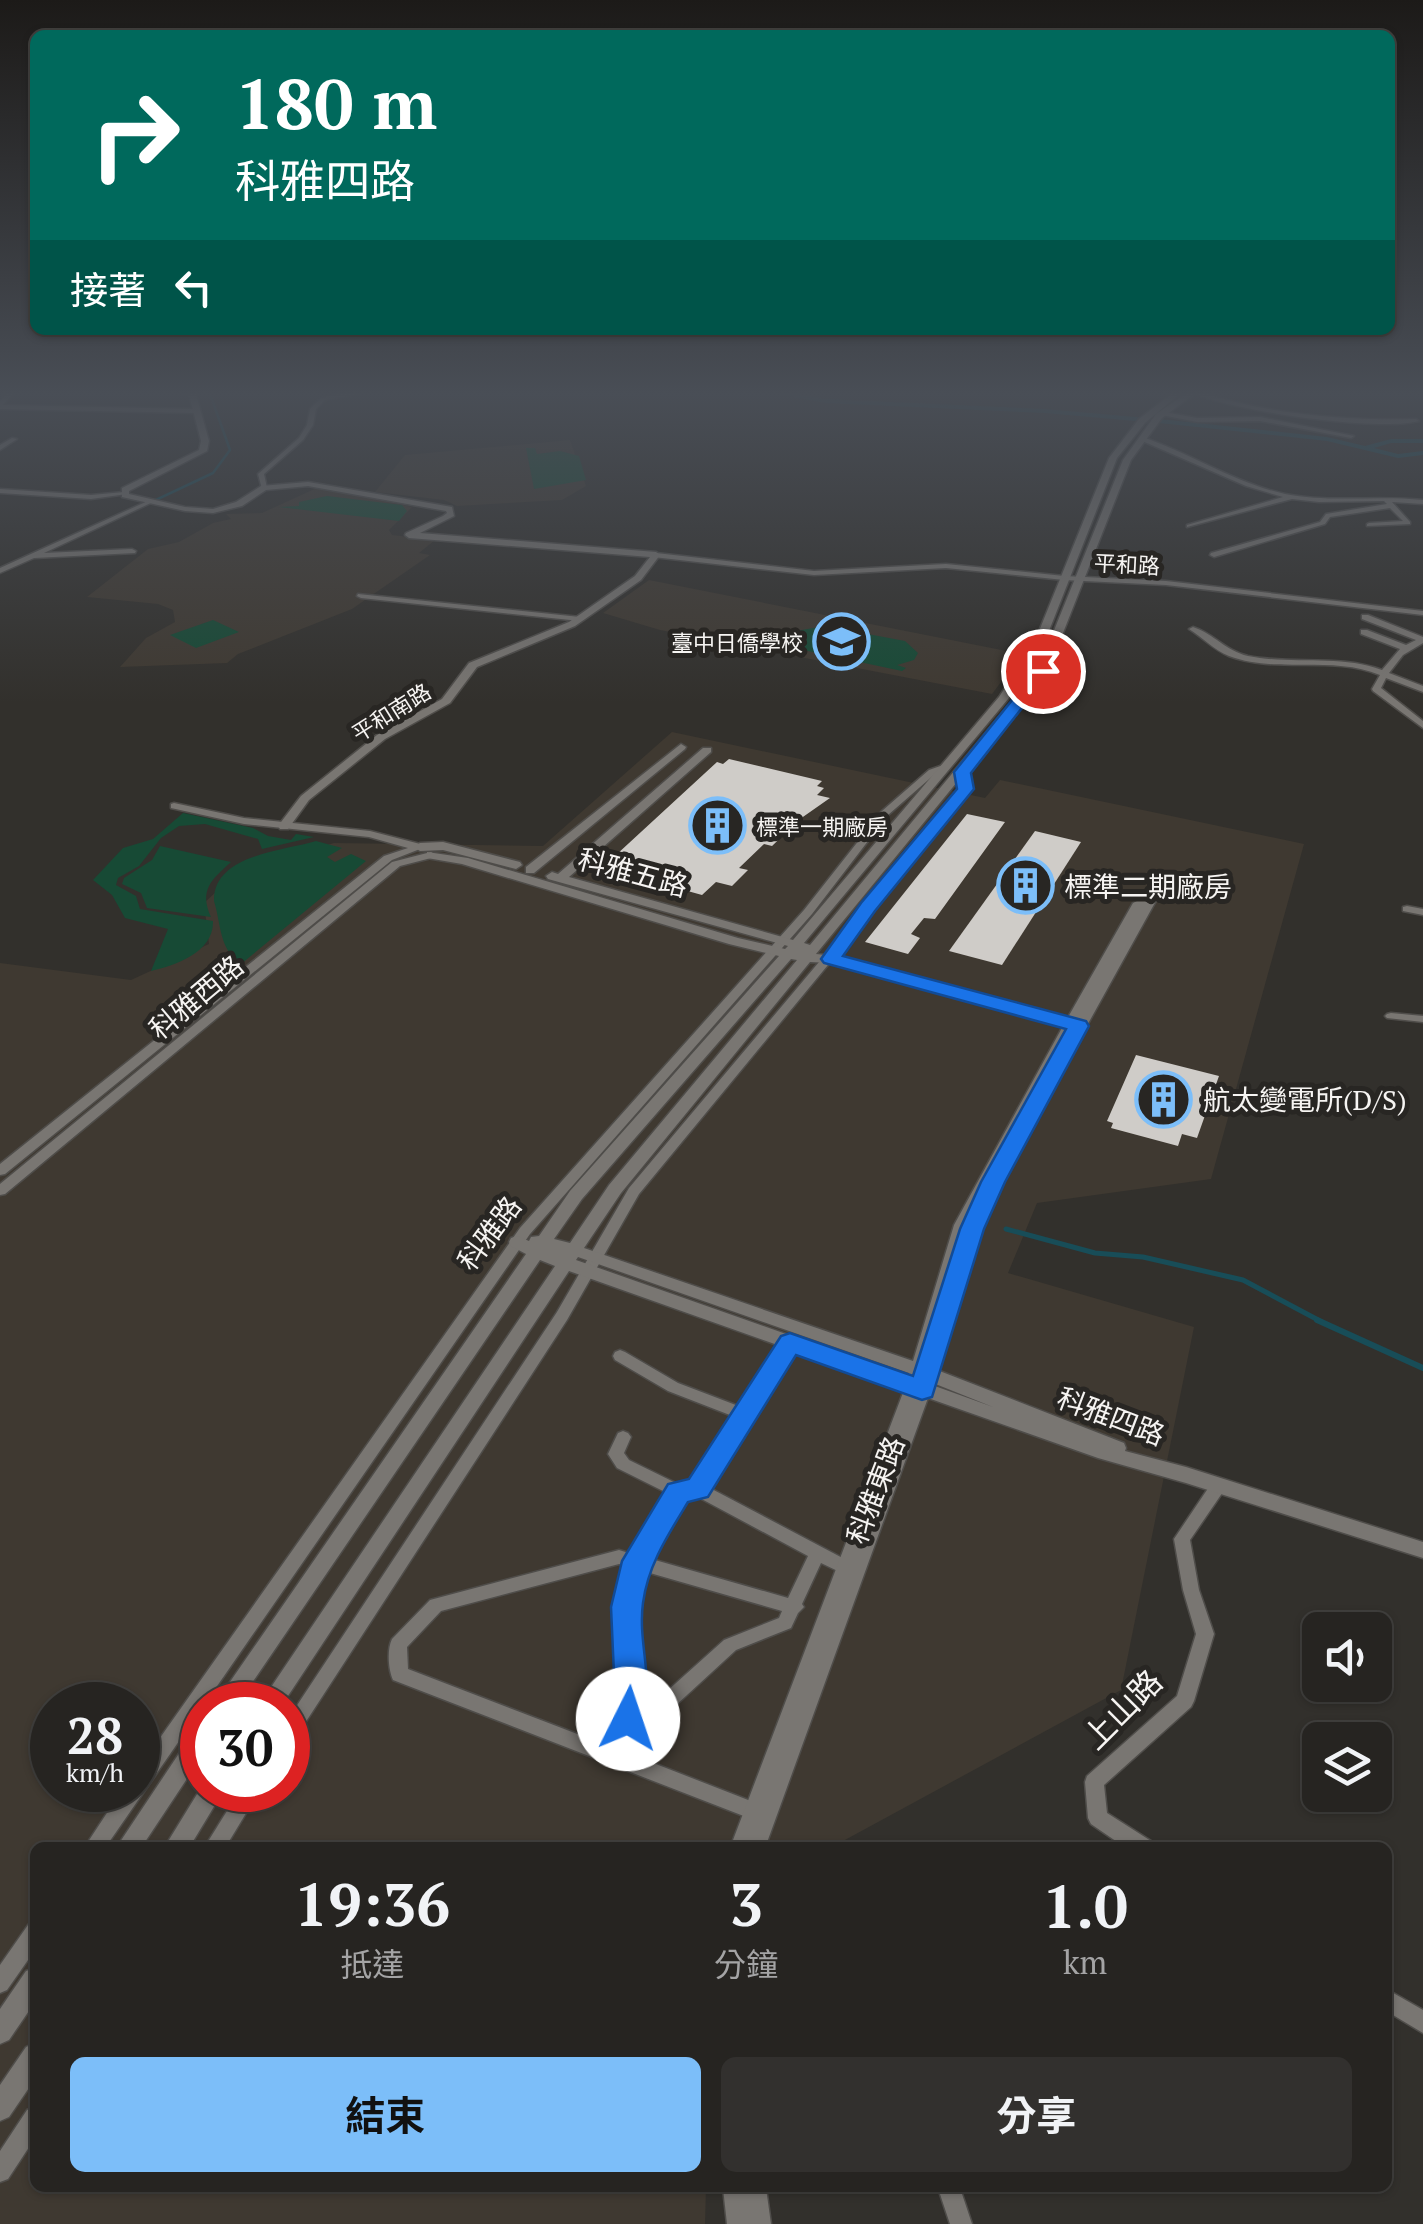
<!DOCTYPE html>
<html lang="zh-TW">
<head>
<meta charset="utf-8">
<style>
  body { margin:0; font-family:"PT Serif","Noto Sans TC",serif; background:#32302e; color:#f1f3f6; height:100vh; display:flex; flex-direction:column; font-size:38px; white-space:nowrap }
  * { box-sizing:border-box; margin:0 }
  p { font-size:32px; color:#a4a4a5 }
  .icon { flex:none; width:55px; height:55px; fill:none; stroke:currentColor; stroke-width:2; stroke-linecap:round; stroke-linejoin:round }
  .map { position:relative; flex:1; overflow:hidden }
  .details { position:absolute; left:30px; top:1842px; width:1362px; height:350px; display:flex; flex-direction:column; background:#262421; border-radius:15px; box-shadow:0 2px 8px #0004,0 0 0 2px #42413f }
  .details>* { flex:none }
  .hud { position:absolute; left:30px; top:30px; width:1365px; height:305px; border-radius:15px; box-shadow:0 2px 8px #0004,0 0 0 2px #42413f; background:#00695c; color:#fff; overflow:hidden }
  .buttons { position:absolute; left:1302px; top:1612px; display:grid; gap:20px }
  .buttons a { display:grid; place-items:center; width:90px; height:90px; border-radius:15px; background:#262421; box-shadow:0 2px 8px #0004,0 0 0 2px #42413f; font-size:50px }
  .speed { position:absolute; left:30px; top:1682px; display:flex; gap:20px; font-size:50px; font-weight:700; text-align:center }
  .speed>* { display:grid; place-content:center; width:130px; height:130px; border-radius:50%; background:#262421; box-shadow:0 2px 8px #0004,0 0 0 2px #42413f; line-height:1 }
  .speed small { font-size:25px; font-weight:400 }
  .speed .limit { border:15px solid #d22; background:#fff; color:#111 }
  .pin { position:absolute; display:grid; place-items:center; width:85px; height:85px; color:#fff; margin:-42px; border:5px solid #fff; border-radius:50%; box-shadow:0 2px 10px #0007 }
  .me { position:absolute; width:110px; margin:-55px; rotate:4deg; stroke-linejoin:round; filter:drop-shadow(0 0 8px #0008) }
  .turn { display:flex; align-items:center; gap:35px; height:210px; padding:0 40px; font-size:45px }
  .turn .icon { width:130px; height:130px; stroke-width:2.5 }
  .turn b { display:block; font-size:70px; line-height:85px }
  .then { display:flex; align-items:center; height:95px; padding:0 40px; background:#0003; gap:20px; font-size:38px }
  .eta { display:flex; justify-content:space-evenly; align-items:center; height:170px; text-align:center }
  .eta b { font-size:60px; font-weight:700; line-height:70px }
  .button { display:flex; gap:20px; margin-top:auto; padding:20px 40px }
  .button a { flex:1; height:115px; border-radius:15px; background:#7cbef9; color:#111; font-size:40px; font-weight:700; line-height:115px; text-align:center }
  .button a+a { background:#32302e; color:#f1f3f6 }
  .map>svg:first-child { display:block }
</style>
</head>
<body>
<div class="map">
<svg width="1423" height="2224" viewBox="0 0 1423 2224">
  <rect width="100%" height="100%" fill="#32302c"/>
  <g fill="#3f3931" fill-rule="evenodd">
    <polygon points="570,440 586,486 562,500 457,506 444,500 375,492 405,455"/>
    <polygon points="321,486 412,507 389,530 392,535 435,540 419,553 430,555 352,609 238,654 227,663 120,667 146,638 175,622 173,610 158,604 87,597 148,549 179,542 213,523 231,519 226,514 262,513"/>
    <polygon points="649,580 1022,654 992,694 660,630 603,613"/>
    <path d="M 672,732 L 985,798 L 1000,780 L 1304,844 L 1211,1179 L 1037,1203 L 1008,1273 L 1194,1327 L 1121,1690 L 832,1847 L 35,1848 L 35,2188 L 706,2188 L 705,2224 L 0,2224 L 0,963 L 131,980 L 209,944 L 204,903 L 242,868 L 334,843 L 543,846 ZM 52,1705 L 138,1705 L 138,1790 L 52,1790 ZM 202,1705 L 288,1705 L 288,1790 L 202,1790 Z"/>
  </g>
  <g fill="#174a35">
    <polygon points="526,448 535,448 537,454 560,451 579,456 586,480 534,489"/>
    <polygon points="327,496 402,505 407,511 399,521 279,507 299,506 299,502"/>
    <polygon points="213,620 239,632 196,648 170,635"/>
    <polygon points="825,626 905,641 918,653 914,660 897,665 906,668 902,671 756,640 760,636 792,644 796,631"/>
    <path d="M 183,813 L 253,828 L 268,836 L 291,840 L 296,834 L 314,837 L 262,849 L 258,839 L 205,824 L 179,826 L 161,838 L 139,866 L 118,878 L 116,885 L 136,896 L 140,909 L 213,921 C 214,952 176,965 151,971 L 168,929 L 125,918 L 112,895 L 93,880 L 123,848 L 153,839 Z"/>
    <path d="M 316,841 L 342,848 L 327,857 L 335,862 L 351,854 L 366,861 L 241,964 C 219,950 221,923 214,901 C 213,854 284,851 316,841 Z"/>
    <path d="M 160,846 L 231,862 C 211,880 199,890 211,917 L 147,908 L 141,893 L 122,884 L 124,878 L 152,860 Z"/>
  </g>
  <g fill="none" stroke-linecap="round" stroke-linejoin="round">
    <polyline stroke="#184d58" stroke-width="2.5" points="107,523 213,473 230,450 209,391"/>
    <polyline stroke="#184d58" stroke-width="5" points="1006,1229 1095,1253 1143,1257 1243,1280 1322,1322"/>
    <polyline stroke="#184d58" stroke-width="6" points="1317,1320 1423,1368"/>
    <polygon fill="#184d58" fill-rule="evenodd" points="762,391 780,391 826,399 1045,409 1169,420 1327,437 1365,446 1391,439 1423,439 1423,443 1391,443 1374,448 1398,454 1423,451 1423,455 1398,458 1327,441 1169,424 1045,413 826,403"/>
  </g>
  <g fill="#cfccc8">
    <polygon points="729,759 822,781 817,786 824,788 817,795 830,798 800,819 772,846 764,844 739,868 748,870 732,886 716,882 702,895 612,870 626,858 616,855 717,762 723,764"/>
    <polygon points="967,814 1005,822 935,919 924,918 911,934 920,938 908,954 865,942"/>
    <polygon points="1035,831 1081,842 1002,965 949,951"/>
    <polygon points="1136,1055 1219,1076 1197,1138 1182,1134 1178,1146 1111,1128 1113,1123 1107,1121"/>
  </g>
  <g fill="none" stroke-linecap="round" stroke-linejoin="round">
    <defs>
      <g id="minor">
        <polygon points="9,391 15,391 3,405 195,409 198,411 195,413 0,409 0,401"/>
        <polygon points="158,391 193,391 194,392 191,394"/>
        <polygon points="355,391 370,391 325,400 316,409 313,425 303,440 264,474 267,488 262,489 258,474 299,438 307,425 310,409 321,398"/>
        <path d="M 1198,391 C 1264,414 1347,421 1416,419 L 1419,421 C 1378,432 1230,411 1191,392 Z"/>
        <polygon points="1164,412 1197,418 1260,417 1354,436 1351,438 1260,421 1197,422 1162,415"/>
        <path d="M 1142,437 C 1190,453 1235,483 1285,494 C 1330,503 1377,495 1423,500 L 1423,504 L 1392,502 L 1410,522 L 1410,524 L 1367,526 L 1367,524 L 1369,523 L 1403,521 L 1390,508 L 1330,517 L 1325,524 L 1214,557 L 1210,555 L 1211,553 L 1320,522 L 1326,514 L 1387,504 L 1384,501 L 1319,502 L 1292,499 L 1187,527 L 1187,525 L 1283,497 L 1246,486 L 1140,440 Z"/>
        <polygon points="12,438 17,439 0,450 0,445"/>
        <polygon points="0,489 91,495 124,492 127,494 91,499 0,493"/>
        <polygon points="150,500 155,501 44,553 132,549 136,551 135,553 34,558 0,573 0,568"/>
        <polygon points="656,553 814,571 946,564 1064,576 1166,581 1423,611 1423,615 1166,585 1064,580 946,568 814,575 653,557 652,555"/>
        <polygon points="358,594 580,617 584,619 580,621 361,598 357,596"/>
        <path d="M 1362,615 L 1368,615 L 1423,637 L 1423,643 L 1403,655 L 1389,673 L 1423,686 L 1423,692 L 1386,678 L 1381,688 L 1423,721 L 1423,728 L 1373,691 L 1372,689 L 1380,675 C 1332,655 1277,674 1229,656 C 1214,650 1202,637 1189,629 L 1193,627 C 1214,634 1226,651 1248,656 C 1293,665 1339,654 1382,670 L 1400,649 L 1361,634 L 1361,630 L 1367,630 L 1406,645 L 1416,640 L 1362,619 Z"/>
        <polygon points="946,764 949,765 949,769 935,774 888,815 812,914 530,1234 105,1848 84,1848 122,1790 138,1790 138,1769 520,1228 804,910 882,811 929,770"/>
        <polygon points="962,769 967,772 971,789 969,791 936,834 639,1194 567,1320 294,1740 288,1742 288,1719 557,1312 629,1188 930,830 961,789 957,772"/>
        <polygon points="174,803 244,818 370,831 424,845 425,847 392,860 5,1174 0,1175 0,1164 384,856 408,848 369,837 244,824 171,808 171,804"/>
        <polygon points="431,852 436,855 435,857 400,866 5,1194 0,1195 0,1184 392,862"/>
        <polygon points="1407,906 1423,909 1423,915 1403,911 1403,907"/>
        <polygon points="1391,1013 1423,1016 1423,1022 1387,1018 1385,1016 1387,1014"/>
        <path d="M 790,1338 L 795,1339 L 797,1343 L 708,1487 L 852,1563 L 854,1568 L 852,1573 L 846,1575 L 821,1563 L 802,1604 L 804,1607 L 798,1613 L 791,1628 L 736,1650 L 625,1752 L 761,1805 L 764,1811 L 761,1817 L 754,1820 L 393,1680 C 388,1669 387,1649 392,1639 L 430,1600 L 619,1550 L 632,1554 L 669,1494 L 617,1468 L 608,1454 L 618,1433 L 623,1431 L 628,1433 L 631,1437 L 624,1453 L 629,1460 L 680,1485 L 693,1483 L 735,1417 L 668,1391 L 615,1360 L 613,1356 L 615,1352 L 620,1350 L 625,1352 L 678,1383 L 741,1407 L 785,1339 ZM 696,1496 L 808,1556 L 788,1598 L 648,1558 L 684,1498 ZM 619,1564 L 627,1566 C 624,1579 619,1592 618,1605 C 613,1642 637,1718 606,1745 L 408,1669 L 407,1647 L 441,1611 ZM 643,1571 L 782,1611 L 779,1618 L 724,1640 L 637,1718 L 641,1697 L 635,1607 Z"/>
        <polygon points="1219,1480 1225,1481 1227,1486 1190,1540 1199,1590 1214,1634 1194,1701 1191,1707 1104,1785 1107,1813 1151,1841 1153,1848 1126,1848 1091,1824 1088,1818 1085,1782 1087,1776 1177,1696 1196,1634 1183,1590 1174,1539 1213,1481"/>
        <polygon points="240,1790 260,1790 225,1848 204,1848"/>
        <polygon points="35,1922 35,1950 7,1990 0,1993 0,1965 28,1925"/>
        <polygon points="1388,1990 1423,2010 1423,2033 1388,2012"/>
        <polygon points="35,2107 35,2138 8,2179 0,2182 0,2151 27,2110"/>
        <polygon points="938,2188 960,2188 972,2224 950,2224"/>
      </g>
      <g id="tertiary">
        <polygon points="188,391 195,391 209,441 207,451 129,491 129,494 185,507 213,509 236,502 261,486 308,482 452,507 454,516 420,533 656,552 660,555 641,580 575,626 477,667 450,703 385,739 309,800 288,829 280,829 278,826 301,796 377,735 442,699 469,663 569,622 635,576 650,557 409,538 405,535 406,533 443,516 447,513 446,511 308,486 266,490 242,506 213,513 185,511 122,497 122,488 199,450 201,441"/>
        <path d="M 1175,391 L 1183,391 L 1145,423 L 1117,458 L 1045,641 L 1008,699 L 804,943 L 810,945 L 1038,670 L 1123,460 L 1156,414 L 1190,391 L 1198,391 L 1162,418 L 1131,460 L 1048,671 L 816,954 L 836,956 L 1067,1019 L 1133,903 L 1147,896 L 1155,896 L 1157,899 L 1001,1181 L 980,1229 L 937,1370 L 1124,1443 L 1126,1448 L 1125,1451 L 1186,1467 L 1423,1542 L 1423,1558 L 1186,1483 L 1098,1458 L 928,1398 L 765,1848 L 730,1848 L 904,1390 L 569,1271 L 282,1705 L 259,1705 L 555,1266 L 540,1260 L 237,1705 L 214,1705 L 526,1254 L 511,1246 L 509,1242 L 511,1238 L 517,1236 L 529,1241 L 531,1237 L 539,1236 L 570,1191 L 779,956 L 729,944 L 462,864 L 427,858 L 427,852 L 468,858 L 738,938 L 785,949 L 788,946 L 548,879 L 546,876 L 552,872 L 558,874 L 703,748 L 711,748 L 711,752 L 569,877 L 793,940 L 999,697 L 1035,641 L 1109,458 L 1139,419 ZM 791,959 L 797,960 L 609,1185 L 570,1243 L 554,1239 L 582,1199 ZM 810,962 L 831,963 L 1063,1026 L 954,1225 L 913,1361 L 584,1248 L 621,1193 ZM 578,1257 L 909,1373 L 908,1377 L 576,1260 ZM 933,1383 L 993,1407 L 932,1385 Z"/>
        <polygon points="681,744 686,747 685,749 534,873 526,873 526,867"/>
        <polygon points="443,842 520,862 522,865 516,869 443,850 420,851 414,847 420,843"/>
        <polygon points="202,1728 202,1756 141,1848 116,1848 194,1731"/>
        <polygon points="202,1786 202,1790 224,1790 189,1848 164,1848"/>
        <polygon points="35,1968 35,2002 9,2040 0,2044 0,2009 26,1971"/>
        <polygon points="35,2043 35,2079 9,2117 0,2121 0,2085 26,2047"/>
        <polygon points="723,2188 766,2188 771,2224 727,2224"/>
      </g>
    </defs>
    <use href="#minor" stroke="#4f4d4a" stroke-width="3"/>
    <use href="#tertiary" stroke="#4f4d4a" stroke-width="3"/>
    <use href="#minor" fill="#797672" fill-rule="evenodd"/>
    <use href="#tertiary" fill="#797672" fill-rule="evenodd"/>
  </g>
  <linearGradient id="sky" x2="0" y2="1"><stop stop-color="#1c1a18"/><stop offset="0.56" stop-color="#494e56"/><stop offset="1" stop-color="#494e56" stop-opacity="0"/></linearGradient>
  <rect width="1423" height="703" fill="url(#sky)"/>
  <path fill="#1a73e8" stroke="#114b97" stroke-width="2.5" d="M 1038,668 L 1051,671 L 971,773 L 974,789 L 875,911 L 843,956 L 1086,1021 L 1089,1026 L 1005,1182 L 984,1229 L 932,1397 L 922,1400 L 796,1355 L 708,1497 L 688,1502 C 668,1535 648,1565 643,1603 C 637,1646 658,1689 639,1730 L 628,1734 L 616,1730 L 611,1719 L 615,1697 L 611,1607 L 622,1561 L 668,1484 L 689,1479 L 781,1336 L 790,1333 L 913,1376 L 960,1229 L 981,1182 L 1066,1029 L 824,963 L 821,959 L 861,903 L 957,789 L 954,772 Z"/>
  <defs>
    <symbol id="school-ring" viewBox="-11 -11 22 22"><circle r="9.5" fill="#282623" stroke="#7cbef9" stroke-width="1.5"/><path d="M0-5L7-2L0 1L-7-2ZM-4 1L0 2.5L4 1V4Q0 6-4 4Z" fill="#7cbef9"/></symbol>
    <symbol id="building-ring" viewBox="-11 -11 22 22"><circle r="9.5" fill="#282623" stroke="#7cbef9" stroke-width="1.5"/><path d="M-4-6H4V6H1V3H-1V6H-4ZM-2.5-4.3h1.7v1.8h-1.7ZM.8-4.3h1.7v1.8H.8ZM-2.5-1h1.7V.8h-1.7ZM.8-1h1.7V.8H.8Z" fill="#7cbef9"/></symbol>
  </defs>
  <g fill-rule="evenodd">
    <use href="#school-ring" x="810" y="610" width="63" height="63"/>
    <use href="#building-ring" x="686" y="794" width="63" height="63"/>
    <use href="#building-ring" x="994" y="854" width="63" height="63"/>
    <use href="#building-ring" x="1132" y="1068" width="63" height="63"/>
  </g>
  <g text-anchor="middle" dominant-baseline="central" stroke-width="10" stroke-linejoin="round" paint-order="stroke">
    <g font-size="22" fill="#f6f4f2" stroke="#282623">
      <text transform="translate(1127 564) rotate(3)">平和路</text>
      <text transform="translate(391 712) rotate(-32)">平和南路</text>
    </g>
    <g font-size="22" fill="#f6f4f2" stroke="#282623" text-anchor="end">
      <text x="803" y="642">臺中日僑學校</text>
      <text x="756" y="826" text-anchor="start">標準一期廠房</text>
    </g>
    <g font-size="28" fill="#f6f4f2" stroke="#282623">
      <text transform="translate(633 872) rotate(15)">科雅五路</text>
      <text transform="translate(196 997) rotate(-40)">科雅西路</text>
      <text transform="translate(489 1233) rotate(-53)">科雅路</text>
      <text transform="translate(1111 1416) rotate(21)">科雅四路</text>
      <text transform="translate(875 1490) rotate(-69)">科雅東路</text>
    </g>
    <g font-size="28" fill="#f6f4f2" stroke="#282623" text-anchor="start">
      <text x="1064" y="886">標準二期廠房</text>
      <text x="1203" y="1099">航太變電所(D/S)</text>
    </g>
    <g font-size="32" fill="#f6f4f2" stroke="#282623">
      <text transform="translate(1122 1709) rotate(-45)">上山路</text>
    </g>
  </g>
</svg>
<div class="buttons">
<a><svg class="icon" aria-label="sound" viewBox="0 0 24 24"><path d="M4 9h4l5-4v14l-5-4H4zM17 9q2 3 0 6"/></svg></a>
<a><svg class="icon" aria-label="layers" viewBox="0 0 24 24"><path d="M12 4l9 5-9 5-9-5zM3 14l9 5 9-5"/></svg></a>
</div>
<div class="speed"><div>28<small>km/h</small></div><div class="limit">30</div></div>
<div class="pin" style="left:1043px;top:671px;background:#d93025"><svg class="icon" aria-label="arrive" viewBox="0 0 24 24"><path d="M6 21V4h12l-3 4 3 4H6"/></svg></div>
<svg class="me" style="left:628px;top:1719px" viewBox="-20 -20 40 40"><circle r="19" fill="#fff"/><path d="M0-13L10 11 0 6-10 11z" fill="#1a73e8"/></svg>
<div class="hud">
<div class="turn"><svg class="icon" aria-label="right" viewBox="0 0 24 24"><path d="M7 20v-9h11M14 6l5 5-5 5"/></svg><div><b>180 m</b>科雅四路</div></div>
<div class="then">接著<svg class="icon" aria-label="left" viewBox="0 0 24 24"><path d="M17 20v-9H6M10 6l-5 5 5 5"/></svg></div>
</div>
<section class="details">
<div class="eta">
<div><b>19:36</b><p>抵達</p></div>
<div><b>3</b><p>分鐘</p></div>
<div><b>1.0</b><p>km</p></div>
</div>
<div class="button"><a>結束</a><a>分享</a></div>
</section>
</div>
</body>
</html>
